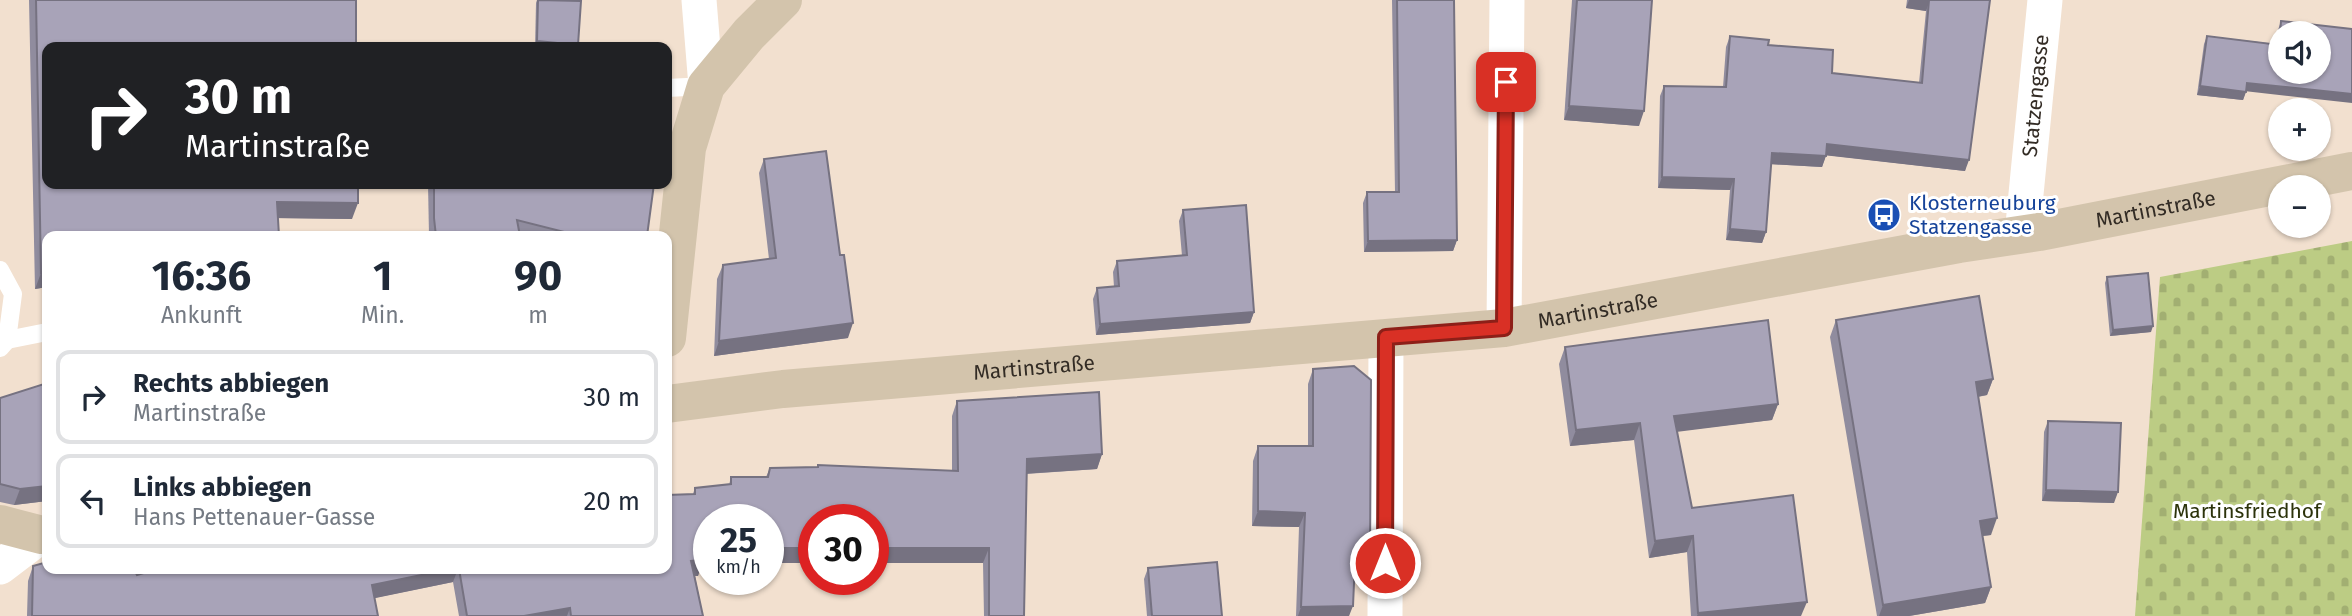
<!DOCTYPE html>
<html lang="de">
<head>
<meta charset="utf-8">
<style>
  body { margin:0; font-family:"Fira Sans",sans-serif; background:#f6f6f7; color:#1f2937; height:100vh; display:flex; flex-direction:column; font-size:26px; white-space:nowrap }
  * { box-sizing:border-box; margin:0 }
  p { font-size:23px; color:#747a83 }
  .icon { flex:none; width:38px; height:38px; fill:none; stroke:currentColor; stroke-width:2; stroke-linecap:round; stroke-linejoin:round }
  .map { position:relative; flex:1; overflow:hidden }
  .panel { position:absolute; left:42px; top:231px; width:630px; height:343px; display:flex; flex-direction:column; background:#fff; border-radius:14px; box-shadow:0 2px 5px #0004 }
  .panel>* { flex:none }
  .top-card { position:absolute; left:42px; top:42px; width:630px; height:147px; border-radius:14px; box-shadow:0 2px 5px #0004; background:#202124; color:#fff; overflow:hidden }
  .fabs { position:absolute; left:2268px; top:21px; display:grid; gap:14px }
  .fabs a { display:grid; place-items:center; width:63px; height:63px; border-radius:50%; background:#fff; box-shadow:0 2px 5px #0004; font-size:35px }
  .speed { position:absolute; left:693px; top:504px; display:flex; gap:14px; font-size:35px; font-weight:700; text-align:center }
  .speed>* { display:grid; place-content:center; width:91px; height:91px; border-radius:50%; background:#fff; box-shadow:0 2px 5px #0004; line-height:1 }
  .speed small { font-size:18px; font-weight:400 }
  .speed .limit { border:10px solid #d22; background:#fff; color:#111 }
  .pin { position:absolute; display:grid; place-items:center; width:60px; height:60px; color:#fff; margin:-30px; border-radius:14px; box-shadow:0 4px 10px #0006 }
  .me { position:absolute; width:77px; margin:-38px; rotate:0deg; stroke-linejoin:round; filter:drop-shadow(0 0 5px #0008) }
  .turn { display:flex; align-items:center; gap:24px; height:147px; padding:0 28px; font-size:32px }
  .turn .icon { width:91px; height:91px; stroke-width:2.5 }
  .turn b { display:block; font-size:49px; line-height:60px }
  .eta { display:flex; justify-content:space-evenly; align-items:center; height:119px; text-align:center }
  .eta b { font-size:42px; font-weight:700; line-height:49px }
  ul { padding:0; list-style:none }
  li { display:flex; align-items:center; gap:21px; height:94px; margin:0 14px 10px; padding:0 14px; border:4px solid #e0e1e3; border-radius:14px }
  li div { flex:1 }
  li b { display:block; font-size:26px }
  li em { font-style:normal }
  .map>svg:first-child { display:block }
</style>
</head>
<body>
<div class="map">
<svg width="2352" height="616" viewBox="0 0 2352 616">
  <defs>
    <pattern id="cemetery-stones" width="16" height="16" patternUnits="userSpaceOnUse" patternTransform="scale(1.75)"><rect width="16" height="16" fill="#bccc84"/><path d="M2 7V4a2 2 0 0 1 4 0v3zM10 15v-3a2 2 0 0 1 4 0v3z" fill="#a2af72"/></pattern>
  </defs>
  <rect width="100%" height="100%" fill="#f2e0cf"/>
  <polygon fill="url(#cemetery-stones)" points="2352,241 2352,616 2135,616 2160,277"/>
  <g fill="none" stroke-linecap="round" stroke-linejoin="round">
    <g stroke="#fff" stroke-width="18">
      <polyline points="667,88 706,86"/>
      <polyline points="0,270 13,294 7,340 0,348"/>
      <polyline points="7,340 47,332"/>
    </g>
    <g stroke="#fff" stroke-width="35">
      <polyline points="699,0 706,86"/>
      <path id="s1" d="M 2022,235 L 2045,0"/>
      <polyline points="1504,328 1507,0"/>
      <polyline points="0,567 42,535"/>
      <polyline points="1385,616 1386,337"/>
    </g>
    <g stroke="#d3c4ac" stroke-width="38">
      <polyline points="667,338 687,148 706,86 749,34 783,0"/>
      <path id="s2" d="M 667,404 L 783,389 L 1504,328 L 1959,244 L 2039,232 L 2352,171"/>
      <polyline points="0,524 42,535 47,534"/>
    </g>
  </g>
  <g fill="#908c9e">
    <polygon points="29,0 356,0 352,219 278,218 47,236 47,287 35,289"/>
    <polygon points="537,0 575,0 577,47 535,47 536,3"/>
    <polygon points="1392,0 1454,0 1457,240 1453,251 1364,252 1363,203 1367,192 1395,192"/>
    <polygon points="1572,0 1652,0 1639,126 1564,120"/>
    <polygon points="1907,0 1990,0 1965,171 1826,155 1822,167 1771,164 1766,232 1762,243 1726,240 1730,190 1658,188 1660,96 1664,86 1723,87 1726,47 1730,36 1768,45 1832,73 1919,83 1926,11 1906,8"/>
    <polygon points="2281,21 2352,29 2246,91 2243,100 2197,95 2204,44 2207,36 2276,44 2278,30"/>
    <polygon points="764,159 840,255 848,338 714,356 717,279 723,265 769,259 759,173"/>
    <polygon points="428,184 654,184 647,236 429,236"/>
    <polygon points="1183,210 1254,312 1250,323 1096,335 1093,299 1097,288 1114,287 1113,272 1117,261 1182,256 1179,221"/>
    <polygon points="2107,277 2151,332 2110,336 2105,283"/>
    <polygon points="1836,320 1993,379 1987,395 1978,397 1991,535 1982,536 1991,587 1985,603 1909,616 1877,616 1830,337"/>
    <polygon points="1565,347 1778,404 1772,420 1677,431 1692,508 1801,616 1691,616 1687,552 1649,558 1634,440 1570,446 1559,364"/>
    <polygon points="1313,369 1365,574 1354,575 1349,616 1296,616 1299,527 1252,526 1253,461 1258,446 1308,446 1308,384"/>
    <polygon points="47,383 47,501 14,505 0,502 0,398"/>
    <polygon points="957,401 1102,454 1097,469 1026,474 1024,616 984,616 983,563 873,563 873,520 814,520 814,563 768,563 768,520 700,569 698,576 695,576 703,616 459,616 453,582 374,598 378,616 27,616 28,581 33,566 97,573 137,575 157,569 667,569 695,488 729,485 731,477 766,477 770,468 817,467 818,465 952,471 952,416"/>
    <polygon points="2048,421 2114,503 2042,501 2044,432"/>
    <polygon points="1148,568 1222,616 1147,616 1144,579"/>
  </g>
  <g fill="#767281">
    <polygon points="1909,0 1930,0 1926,11 1906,8"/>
    <polygon points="537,41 578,45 577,47 535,47"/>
    <polygon points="2247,83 2352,94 2352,103 2244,91"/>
    <polygon points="2200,86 2246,92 2243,100 2197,95"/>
    <polygon points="1569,106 1644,111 1639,126 1564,120"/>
    <polygon points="1827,144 1969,160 1965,171 1823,155"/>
    <polygon points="1772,153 1826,156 1822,167 1768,164"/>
    <polygon points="1662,177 1734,179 1730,190 1658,188"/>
    <polygon points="277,202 358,203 352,219 271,218"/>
    <polygon points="1730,229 1766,232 1762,243 1726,240"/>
    <polygon points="1457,240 1453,251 1364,252 1368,241"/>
    <polygon points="47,271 47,287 35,289 41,273"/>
    <polygon points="1254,312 1250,323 1096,335 1100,324"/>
    <polygon points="853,323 848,338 714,356 719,341"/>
    <polygon points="2153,326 2151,332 2110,336 2113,330"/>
    <polygon points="1993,379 1987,395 1970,398 1976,382"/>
    <polygon points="1778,404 1772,420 1668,433 1674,416"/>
    <polygon points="1640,423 1634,440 1570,446 1576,430"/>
    <polygon points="1102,454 1097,469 1021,474 1027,459"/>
    <polygon points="47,486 47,501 14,505 20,489"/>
    <polygon points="2046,490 2118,492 2114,503 2042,501"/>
    <polygon points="1258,511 1305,513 1299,527 1252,526"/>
    <polygon points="1997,518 1991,535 1974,537 1980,521"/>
    <polygon points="1693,536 1687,552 1649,558 1655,541"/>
    <rect x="768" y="548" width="46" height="15"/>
    <polygon points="873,548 989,548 983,563 873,563"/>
    <polygon points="709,553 709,568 700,569 698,576 686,576 691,561 703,554"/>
    <polygon points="1355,560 1370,560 1365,574 1350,575"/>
    <polygon points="451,569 458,569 453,582 366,600 372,585"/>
    <polygon points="1991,587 1985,603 1909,616 1879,616 1883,605"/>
    <polygon points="1807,602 1801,616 1697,616 1698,613"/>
    <polygon points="1353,606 1349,616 1298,616 1301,607"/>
    <polygon points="570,608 567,616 524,616"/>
  </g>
  <g fill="#a8a3b8" stroke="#767281" stroke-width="2" fill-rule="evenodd">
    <polygon points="36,0 356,0 356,47 47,47 47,184 358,184 358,203 277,202 279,236 47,236 47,271 41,273"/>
    <polygon points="538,0 581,1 578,45 537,41"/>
    <polygon points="1397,0 1454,0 1457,240 1368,241 1367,192 1399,192"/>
    <polygon points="1577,0 1652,0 1644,111 1569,106"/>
    <polygon points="1929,0 1990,0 1969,160 1827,144 1826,156 1772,153 1766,232 1730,229 1734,179 1662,177 1664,86 1726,87 1730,36 1769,40 1768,45 1833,50 1832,73 1922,83"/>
    <path d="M 2281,21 L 2352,29 L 2352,94 L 2247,83 L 2246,92 L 2200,86 L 2207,36 L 2279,45 ZM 2280,33 L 2319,33 L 2319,72 L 2280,72 Z"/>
    <polygon points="826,151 840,255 844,255 853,323 719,341 723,265 776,258 764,159"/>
    <polygon points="434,184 654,184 647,236 580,236 517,220 520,236 436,236 434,218"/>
    <polygon points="1246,205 1254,312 1100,324 1097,288 1119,286 1117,261 1187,255 1183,210"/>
    <polygon points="2148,273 2153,326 2113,330 2107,277"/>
    <polygon points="1979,296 1993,379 1976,382 1997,518 1980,521 1991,587 1883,605 1836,320"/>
    <polygon points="1768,320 1778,404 1674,416 1692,508 1793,495 1807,602 1698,613 1693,536 1655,541 1640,423 1576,430 1565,347"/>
    <polygon points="1354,366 1371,380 1370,560 1355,560 1353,606 1301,607 1305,513 1258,511 1258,446 1313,446 1313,369"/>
    <polygon points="47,383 47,486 20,489 0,484 0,398"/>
    <polygon points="1099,392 1102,454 1027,459 1024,616 989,616 989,548 873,548 873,520 814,520 814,548 768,548 768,520 709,520 709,553 703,554 703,560 691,561 703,616 571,616 570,608 524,616 467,616 459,569 667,569 667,495 695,494 695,488 731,484 731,477 768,477 770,468 818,467 818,465 958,471 957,401"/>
    <polygon points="2048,421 2121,423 2118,492 2046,490"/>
    <polygon points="47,562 47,569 95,569 97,573 122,569 134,569 137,575 157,569 451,569 372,585 378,616 32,616 33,566"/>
    <polygon points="1217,562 1222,616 1152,616 1148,568"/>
  </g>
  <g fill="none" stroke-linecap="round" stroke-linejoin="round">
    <defs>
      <polyline id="route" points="1385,563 1386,337 1504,328 1506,82"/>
    </defs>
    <use href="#route" stroke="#8d1f18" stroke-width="18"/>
    <use href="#route" stroke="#d93025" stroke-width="12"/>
  </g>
  <defs>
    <symbol id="bus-disc" viewBox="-11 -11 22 22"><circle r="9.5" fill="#1a4fb4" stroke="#fff"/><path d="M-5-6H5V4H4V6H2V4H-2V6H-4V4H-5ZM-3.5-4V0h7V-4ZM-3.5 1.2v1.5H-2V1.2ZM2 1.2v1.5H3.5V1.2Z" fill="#fff"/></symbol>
  </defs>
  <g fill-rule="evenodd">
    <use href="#bus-disc" x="1865" y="196" width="38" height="38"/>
  </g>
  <g text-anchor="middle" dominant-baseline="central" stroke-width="6" stroke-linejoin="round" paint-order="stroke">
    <g font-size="21" fill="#332c25" stroke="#fff">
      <text stroke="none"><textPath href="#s1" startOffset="140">Statzengasse</textPath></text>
      <text stroke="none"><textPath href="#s2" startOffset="1503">Martinstraße</textPath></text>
      <text stroke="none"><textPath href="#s2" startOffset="936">Martinstraße</textPath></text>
      <text stroke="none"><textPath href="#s2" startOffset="369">Martinstraße</textPath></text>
    </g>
    <g font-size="21" fill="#164399" stroke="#fff" text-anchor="start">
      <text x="1909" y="203">Klosterneuburg<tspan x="1909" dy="24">Statzengasse</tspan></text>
    </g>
    <g font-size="21" fill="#2c330b" stroke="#fff">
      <text x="2247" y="511">Martinsfriedhof</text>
    </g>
  </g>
</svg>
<div class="fabs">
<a><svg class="icon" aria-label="sound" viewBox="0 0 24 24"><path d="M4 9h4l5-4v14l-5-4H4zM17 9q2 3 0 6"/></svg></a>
<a>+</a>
<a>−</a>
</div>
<div class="speed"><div>25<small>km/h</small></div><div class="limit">30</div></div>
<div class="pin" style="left:1506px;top:82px;background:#d93025"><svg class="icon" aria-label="arrive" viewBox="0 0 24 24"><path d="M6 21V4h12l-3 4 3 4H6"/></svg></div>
<svg class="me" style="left:1385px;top:563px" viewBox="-20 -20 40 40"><circle r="17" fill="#d93025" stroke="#fff" stroke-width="3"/><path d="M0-11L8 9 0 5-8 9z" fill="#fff"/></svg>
<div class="top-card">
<div class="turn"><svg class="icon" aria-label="right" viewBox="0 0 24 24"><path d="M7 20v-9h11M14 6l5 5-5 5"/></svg><div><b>30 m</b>Martinstraße</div></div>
</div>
<section class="panel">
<div class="eta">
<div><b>16:36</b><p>Ankunft</p></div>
<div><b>1</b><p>Min.</p></div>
<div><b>90</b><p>m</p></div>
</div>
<ul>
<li><svg class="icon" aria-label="right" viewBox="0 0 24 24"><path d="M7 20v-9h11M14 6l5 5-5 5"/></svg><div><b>Rechts abbiegen</b><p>Martinstraße</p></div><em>30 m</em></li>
<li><svg class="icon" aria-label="left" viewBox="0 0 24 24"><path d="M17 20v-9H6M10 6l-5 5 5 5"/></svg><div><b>Links abbiegen</b><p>Hans Pettenauer-Gasse</p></div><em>20 m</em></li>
</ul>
</section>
</div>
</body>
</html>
